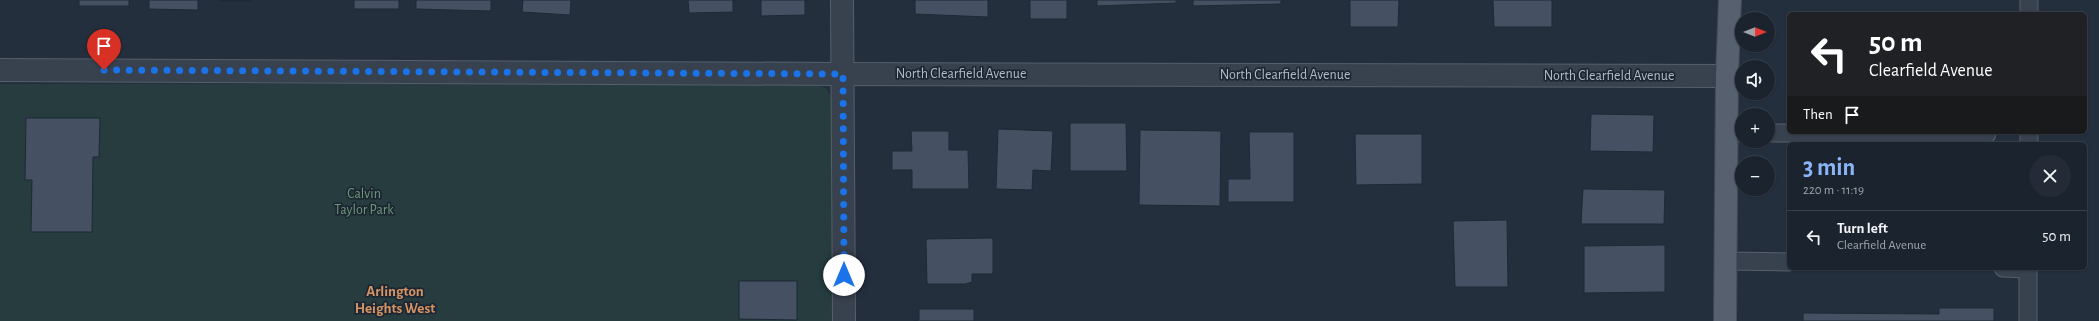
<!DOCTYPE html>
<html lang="en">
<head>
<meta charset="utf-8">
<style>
  body { margin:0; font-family:"Alegreya Sans",sans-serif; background:#242b36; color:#f1f3f6; height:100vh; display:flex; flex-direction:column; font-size:15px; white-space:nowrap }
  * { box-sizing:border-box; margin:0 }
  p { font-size:13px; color:#a0a4aa }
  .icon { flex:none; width:22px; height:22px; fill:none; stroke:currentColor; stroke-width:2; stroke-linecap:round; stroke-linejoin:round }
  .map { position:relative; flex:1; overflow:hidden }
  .side { position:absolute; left:1787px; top:142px; width:300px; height:128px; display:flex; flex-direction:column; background:#1b232e; border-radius:6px; box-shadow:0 1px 3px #0004,0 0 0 1px #39404a }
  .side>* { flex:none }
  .banner { position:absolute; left:1787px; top:12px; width:300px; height:122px; border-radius:6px; box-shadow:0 1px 3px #0004,0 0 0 1px #39404a; background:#202124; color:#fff; overflow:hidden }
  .needle { width:26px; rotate:90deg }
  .fabs { position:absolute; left:1735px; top:12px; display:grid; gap:8px }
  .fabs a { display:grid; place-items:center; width:40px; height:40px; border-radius:50%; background:#1b232e; box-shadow:0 1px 3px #0004,0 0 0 1px #39404a; font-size:20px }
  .pin { position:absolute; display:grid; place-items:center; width:34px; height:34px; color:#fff; margin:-41px -17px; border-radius:50% 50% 50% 0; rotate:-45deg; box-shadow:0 0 4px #0007 }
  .pin .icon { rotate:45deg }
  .me { position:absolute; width:44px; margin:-22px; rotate:0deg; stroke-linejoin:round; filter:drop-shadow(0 0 3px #0008) }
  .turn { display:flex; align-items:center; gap:14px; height:84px; padding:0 16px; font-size:18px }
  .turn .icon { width:52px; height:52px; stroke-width:2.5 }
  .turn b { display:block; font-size:28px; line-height:34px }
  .then { display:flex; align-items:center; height:38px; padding:0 16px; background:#0003; gap:8px; font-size:15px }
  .round { display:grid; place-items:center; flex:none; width:42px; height:42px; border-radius:21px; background:#242b36 }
  .summary { display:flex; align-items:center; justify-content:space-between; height:68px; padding:0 16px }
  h1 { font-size:24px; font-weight:700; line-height:30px; color:#8ab4f8 }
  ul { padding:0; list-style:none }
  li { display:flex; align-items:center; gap:12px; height:52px; padding:0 16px; border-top:1px solid #39404a }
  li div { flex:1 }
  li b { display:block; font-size:15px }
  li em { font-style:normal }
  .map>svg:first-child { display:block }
</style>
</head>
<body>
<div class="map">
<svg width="2099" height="321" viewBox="0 0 2099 321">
  <rect width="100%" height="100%" fill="#242f3e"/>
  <polygon fill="#263c3f" points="812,83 827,89 834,102 833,321 0,321 0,84"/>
  <g fill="#455162" stroke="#1f2835">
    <rect x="79" y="0" width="50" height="6"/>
    <polygon points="149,0 198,0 198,10 149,9"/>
    <rect x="220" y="0" width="30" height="1"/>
    <rect x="354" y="0" width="45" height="9"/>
    <polygon points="416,0 491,0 491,11 416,9"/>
    <polygon points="523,0 571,0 570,15 522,12"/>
    <polygon points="688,0 733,0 733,12 689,13"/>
    <polygon points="761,0 805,0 805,15 761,16"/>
    <polygon points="915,0 988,0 988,17 915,14"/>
    <rect x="1030" y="0" width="37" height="19"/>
    <polygon points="1097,0 1176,0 1176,3 1097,6"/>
    <polygon points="1193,0 1281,0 1281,4 1193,6"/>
    <polygon points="1350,0 1399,0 1398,27 1350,27"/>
    <polygon points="1493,0 1552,0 1552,27 1494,27"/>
    <polygon points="1591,114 1654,115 1653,152 1590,151"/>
    <polygon points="26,118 100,118 99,157 93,157 92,232 31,232 32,180 25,180"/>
    <polygon points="1070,123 1126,123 1127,171 1070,171"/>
    <polygon points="998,129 1053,131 1051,171 1033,170 1032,190 996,189"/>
    <polygon points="1140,130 1221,131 1220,206 1139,205"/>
    <polygon points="911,131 949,131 949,150 968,150 969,189 912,189 912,170 892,170 892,151 912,151"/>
    <polygon points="1249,132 1294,132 1294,202 1228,202 1228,179 1250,179"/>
    <polygon points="1355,134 1422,134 1422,184 1356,185"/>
    <polygon points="1583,189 1665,190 1664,224 1581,224"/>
    <polygon points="1507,220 1508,287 1455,287 1453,221"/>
    <polygon points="993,238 993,274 972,274 972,282 965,284 927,284 926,239"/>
    <polygon points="1665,245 1665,292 1584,293 1584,246"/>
    <polygon points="739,281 797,281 797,320 739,319"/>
    <polygon points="1939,308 1994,308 1994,321 1803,321 1803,313 1939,314"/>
    <polygon points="919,309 974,309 974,321 913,321 919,320"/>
  </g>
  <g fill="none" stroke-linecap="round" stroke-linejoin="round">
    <defs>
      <g id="lane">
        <polyline points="2029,14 2029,0"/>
        <polyline points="1726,133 1742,133"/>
        <polyline points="1768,133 1987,134"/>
        <polyline points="2029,144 2029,132"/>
        <polyline points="1726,261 1789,262"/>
        <polyline points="2003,268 2028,269"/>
        <polyline points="2028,321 2028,268"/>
      </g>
      <g id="street">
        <polyline points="842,0 844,321"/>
        <polyline points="0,70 843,74 1727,76"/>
      </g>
      <polyline id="primary" points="1725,321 1727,76 1730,0"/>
    </defs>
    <use href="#lane" stroke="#565f6c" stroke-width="19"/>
    <use href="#street" stroke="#565f6c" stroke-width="24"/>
    <use href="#primary" stroke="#414a57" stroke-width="24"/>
    <use href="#lane" stroke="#38414e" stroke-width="17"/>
    <use href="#street" stroke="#38414e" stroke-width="22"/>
    <use href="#primary" stroke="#56606e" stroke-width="22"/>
  </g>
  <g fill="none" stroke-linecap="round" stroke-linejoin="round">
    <polyline stroke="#1a73e8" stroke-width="7" stroke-dasharray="0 12.6" points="104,70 843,74 844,275"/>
  </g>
  <g text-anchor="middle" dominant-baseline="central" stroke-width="3.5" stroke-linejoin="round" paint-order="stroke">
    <g font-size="14" fill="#b4bcc9" stroke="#1d2633">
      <text x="961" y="74">North Clearfield Avenue</text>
      <text x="1285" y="75">North Clearfield Avenue</text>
      <text x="1609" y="76">North Clearfield Avenue</text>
    </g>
    <g font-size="14" fill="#6b9a76" stroke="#1d2633">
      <text x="364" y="194">Calvin<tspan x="364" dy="16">Taylor Park</tspan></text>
    </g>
    <g font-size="15" font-weight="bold" fill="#d59563" stroke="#1d2633">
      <text x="395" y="291">Arlington<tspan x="395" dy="17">Heights West</tspan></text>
    </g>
  </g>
</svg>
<div class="fabs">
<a><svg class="needle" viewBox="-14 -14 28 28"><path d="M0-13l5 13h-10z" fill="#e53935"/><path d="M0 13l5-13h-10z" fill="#a0a4aa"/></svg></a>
<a><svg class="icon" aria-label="sound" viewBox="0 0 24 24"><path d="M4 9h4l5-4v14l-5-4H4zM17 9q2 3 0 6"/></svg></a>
<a>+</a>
<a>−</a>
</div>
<div class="pin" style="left:104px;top:70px;background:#d93025"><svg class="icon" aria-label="arrive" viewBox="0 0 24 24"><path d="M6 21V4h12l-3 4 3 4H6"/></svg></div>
<svg class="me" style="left:844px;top:275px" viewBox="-20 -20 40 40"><circle r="19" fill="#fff"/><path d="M0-13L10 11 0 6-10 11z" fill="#1a73e8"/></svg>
<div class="banner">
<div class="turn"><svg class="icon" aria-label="left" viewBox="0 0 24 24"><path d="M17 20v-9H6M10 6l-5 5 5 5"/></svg><div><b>50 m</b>Clearfield Avenue</div></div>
<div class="then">Then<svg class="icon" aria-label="arrive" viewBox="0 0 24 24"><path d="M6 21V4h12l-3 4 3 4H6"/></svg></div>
</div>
<section class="side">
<div class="summary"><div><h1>3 min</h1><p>220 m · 11:19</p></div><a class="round"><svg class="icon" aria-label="close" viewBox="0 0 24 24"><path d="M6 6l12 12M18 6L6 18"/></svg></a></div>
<ul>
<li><svg class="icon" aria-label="left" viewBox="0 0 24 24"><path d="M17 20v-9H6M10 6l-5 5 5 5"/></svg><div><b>Turn left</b><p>Clearfield Avenue</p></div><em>50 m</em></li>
</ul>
</section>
</div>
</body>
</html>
